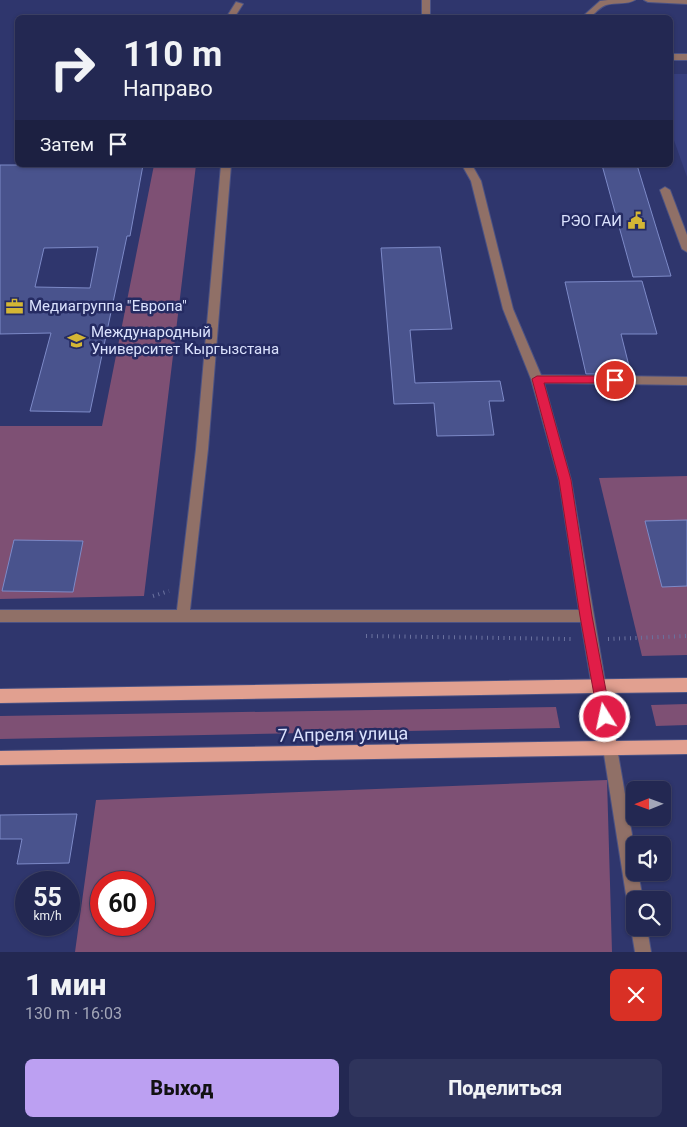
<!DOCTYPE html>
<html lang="ru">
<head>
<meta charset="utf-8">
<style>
  body { margin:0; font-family:Roboto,sans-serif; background:#2f345c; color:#f1f3f6; height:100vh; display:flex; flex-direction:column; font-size:19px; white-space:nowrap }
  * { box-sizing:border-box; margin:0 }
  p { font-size:16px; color:#a3a6b8 }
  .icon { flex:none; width:28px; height:28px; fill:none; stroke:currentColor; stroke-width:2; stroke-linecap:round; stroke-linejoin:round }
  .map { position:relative; height:952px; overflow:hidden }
  .details { display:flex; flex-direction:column; background:#232852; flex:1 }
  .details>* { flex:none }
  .top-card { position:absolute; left:15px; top:15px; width:658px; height:152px; border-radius:8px; box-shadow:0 1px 4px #0004,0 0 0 1px #404469; background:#232852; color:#f1f3f6; overflow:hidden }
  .needle { width:32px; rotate:269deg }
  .tools { position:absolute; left:626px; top:781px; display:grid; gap:10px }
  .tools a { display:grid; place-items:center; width:45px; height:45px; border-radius:8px; background:#232852; box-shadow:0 1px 4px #0004,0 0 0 1px #404469; font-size:25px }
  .speed { position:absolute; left:15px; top:871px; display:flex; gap:10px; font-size:25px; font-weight:700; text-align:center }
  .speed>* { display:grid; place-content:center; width:65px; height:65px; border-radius:50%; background:#232852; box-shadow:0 1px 4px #0004,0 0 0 1px #404469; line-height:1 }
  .speed small { font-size:12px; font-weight:400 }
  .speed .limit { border:8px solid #d22; background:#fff; color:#111 }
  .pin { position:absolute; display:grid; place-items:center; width:42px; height:42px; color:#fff; margin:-21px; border:2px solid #fff; border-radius:50%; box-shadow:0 1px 5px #0007 }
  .me { position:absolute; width:55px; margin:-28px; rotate:350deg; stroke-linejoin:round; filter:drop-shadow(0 0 4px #0008) }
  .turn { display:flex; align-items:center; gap:18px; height:105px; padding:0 25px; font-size:22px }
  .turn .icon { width:65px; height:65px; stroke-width:2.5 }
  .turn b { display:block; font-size:35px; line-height:42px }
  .then { display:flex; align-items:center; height:48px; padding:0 25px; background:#0003; gap:10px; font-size:19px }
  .round { display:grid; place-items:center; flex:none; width:52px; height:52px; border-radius:8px; background:#2f345c }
  .overview { display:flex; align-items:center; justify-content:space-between; height:85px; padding:0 25px }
  h1 { font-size:30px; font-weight:800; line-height:38px }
  .action { display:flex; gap:10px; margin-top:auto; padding:10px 25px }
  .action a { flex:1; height:58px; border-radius:8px; background:#bca0f2; color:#111; font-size:20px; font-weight:800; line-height:58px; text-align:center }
  .action a+a { background:#2f345c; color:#f1f3f6 }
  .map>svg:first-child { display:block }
</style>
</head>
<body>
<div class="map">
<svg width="687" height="952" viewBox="0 0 687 952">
  <rect width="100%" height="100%" fill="#2f366d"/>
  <polygon fill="#373f7e" points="670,74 687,74 687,177 670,129"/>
  <g fill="#7e5074" fill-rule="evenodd">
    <polygon points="154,165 196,165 144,596 0,599 0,426 102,426"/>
    <polygon points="687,476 687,655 642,656 599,478"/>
    <polygon points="687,704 687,725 656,726 651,705"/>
    <polygon points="556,707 560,728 0,739 0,716"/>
    <path d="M 607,780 L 612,952 L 75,952 L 96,800 ZM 144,882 L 144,925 L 101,925 L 101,882 Z"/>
  </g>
  <g fill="#49538d" stroke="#7d8ac8" fill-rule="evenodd">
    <path d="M 0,165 L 143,165 L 130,236 L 127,236 L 90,412 L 30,411 L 51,333 L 0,334 ZM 98,247 L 90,288 L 35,287 L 44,248 Z"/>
    <polygon points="602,165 637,165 671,276 633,277"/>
    <polygon points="440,247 452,329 410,330 415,383 500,381 504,401 489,401 494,435 437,436 434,403 394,404 381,248"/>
    <polygon points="642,281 657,334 621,334 631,374 586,374 565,282"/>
    <polygon points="687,520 687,586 662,587 645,521"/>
    <polygon points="14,540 83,541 73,592 2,591"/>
    <polygon points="77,814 69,863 17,864 22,839 0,839 0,815"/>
  </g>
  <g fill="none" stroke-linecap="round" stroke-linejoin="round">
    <defs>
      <g id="minor">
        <rect x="422" y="0" width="8" height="18"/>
        <path d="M 608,0 L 635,0 C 627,5 616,2 606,5 C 595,9 596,18 581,18 L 600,1 Z"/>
        <polygon points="644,0 687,0 687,4 648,2"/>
        <polygon points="236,2 243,4 234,18 226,18"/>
        <rect x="670" y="54" width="17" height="6"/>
        <polygon points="221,165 231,165 208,449 190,610 579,610 559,480 531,379 503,309 471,181 462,165 472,165 481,181 513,309 541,375 687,377 687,385 544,383 571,480 606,687 604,692 599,694 594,692 592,687 581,622 0,622 0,610 177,610 196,449"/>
        <polygon points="665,187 670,190 687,235 687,252 682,249 660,190"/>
        <polygon points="610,741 615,743 617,748 635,852 635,872 638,872 643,900 635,900 635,909 629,907 627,901 603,748 605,743"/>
        <polygon points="635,921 635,928 647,928 651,952 635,952 631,928"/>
      </g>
      <polygon id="major" points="687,678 687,692 607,693 616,741 687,740 687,754 0,765 0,751 601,741 593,693 0,703 0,689"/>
    </defs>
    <use href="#minor" stroke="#4b5284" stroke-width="2"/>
    <use href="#major" stroke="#4b5284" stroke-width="2"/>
    <g stroke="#6b729f" stroke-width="4" stroke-dasharray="1 4.5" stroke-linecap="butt">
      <polyline points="153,596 169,591"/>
      <polyline points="366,636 572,639"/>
      <polyline points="608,639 687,636"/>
    </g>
    <use href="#minor" fill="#907067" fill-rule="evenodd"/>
    <use href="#major" fill="#e1a090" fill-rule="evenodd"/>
  </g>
  <polygon fill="#e11d48" stroke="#92132f" points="537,376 615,376 621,380 615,383 544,383 571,480 592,616 611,717 609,722 605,723 600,722 598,717 580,616 559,480 532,379"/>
  <defs>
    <symbol id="civic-bare" viewBox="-9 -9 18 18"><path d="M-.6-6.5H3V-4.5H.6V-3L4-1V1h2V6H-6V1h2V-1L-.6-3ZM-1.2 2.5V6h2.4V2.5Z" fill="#d4b635" stroke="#252b62" stroke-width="2.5" paint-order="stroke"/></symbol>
    <symbol id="office-bare" viewBox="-9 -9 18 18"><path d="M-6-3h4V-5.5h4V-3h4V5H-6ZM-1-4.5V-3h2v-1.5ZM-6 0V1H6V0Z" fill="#d4b635" stroke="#252b62" stroke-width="2.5" paint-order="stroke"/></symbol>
    <symbol id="university-bare" viewBox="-9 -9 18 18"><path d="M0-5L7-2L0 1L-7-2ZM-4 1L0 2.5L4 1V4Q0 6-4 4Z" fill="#d4b635" stroke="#252b62" stroke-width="2.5" paint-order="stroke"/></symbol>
  </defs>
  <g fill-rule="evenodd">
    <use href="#civic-bare" x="624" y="208" width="25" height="25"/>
    <use href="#office-bare" x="2" y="294" width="25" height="25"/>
    <use href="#university-bare" x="64" y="328" width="25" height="25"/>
  </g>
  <g text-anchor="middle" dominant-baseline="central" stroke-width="5" stroke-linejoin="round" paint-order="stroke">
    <g font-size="15" fill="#dbe2fd" stroke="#252b62" text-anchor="start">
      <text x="622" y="221" text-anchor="end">РЭО ГАИ</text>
      <text x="29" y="306">Медиагруппа "Европа"</text>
      <text x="91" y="332">Международный<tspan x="91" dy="17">Университет Кыргызстана</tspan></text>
    </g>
    <g font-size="18" fill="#dbe2fd" stroke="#252b62">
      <text transform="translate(343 734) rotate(-1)">7 Апреля улица</text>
    </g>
  </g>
</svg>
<div class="tools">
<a><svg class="needle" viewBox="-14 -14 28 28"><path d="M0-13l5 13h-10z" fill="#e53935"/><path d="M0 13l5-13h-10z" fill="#a3a6b8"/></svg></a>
<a><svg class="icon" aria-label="sound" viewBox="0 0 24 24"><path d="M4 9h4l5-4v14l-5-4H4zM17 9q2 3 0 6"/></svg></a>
<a><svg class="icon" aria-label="search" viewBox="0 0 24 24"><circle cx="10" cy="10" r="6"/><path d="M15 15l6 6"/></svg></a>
</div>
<div class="speed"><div>55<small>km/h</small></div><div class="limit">60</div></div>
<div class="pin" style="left:615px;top:380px;background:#d93025"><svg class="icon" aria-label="arrive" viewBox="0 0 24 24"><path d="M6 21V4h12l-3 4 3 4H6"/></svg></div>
<svg class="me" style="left:605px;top:717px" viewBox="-20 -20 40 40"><circle r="17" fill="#e11d48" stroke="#fff" stroke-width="3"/><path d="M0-11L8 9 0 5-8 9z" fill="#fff"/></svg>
<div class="top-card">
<div class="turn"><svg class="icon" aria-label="right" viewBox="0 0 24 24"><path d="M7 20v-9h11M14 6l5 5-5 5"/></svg><div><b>110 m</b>Направо</div></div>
<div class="then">Затем<svg class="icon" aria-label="arrive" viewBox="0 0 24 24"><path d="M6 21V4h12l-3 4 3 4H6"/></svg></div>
</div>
</div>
<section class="details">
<div class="overview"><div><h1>1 мин</h1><p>130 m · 16:03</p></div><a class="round" style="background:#d93025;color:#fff"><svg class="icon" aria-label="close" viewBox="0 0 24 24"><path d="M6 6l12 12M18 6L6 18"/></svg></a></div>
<div class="action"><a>Выход</a><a>Поделиться</a></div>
</section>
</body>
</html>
